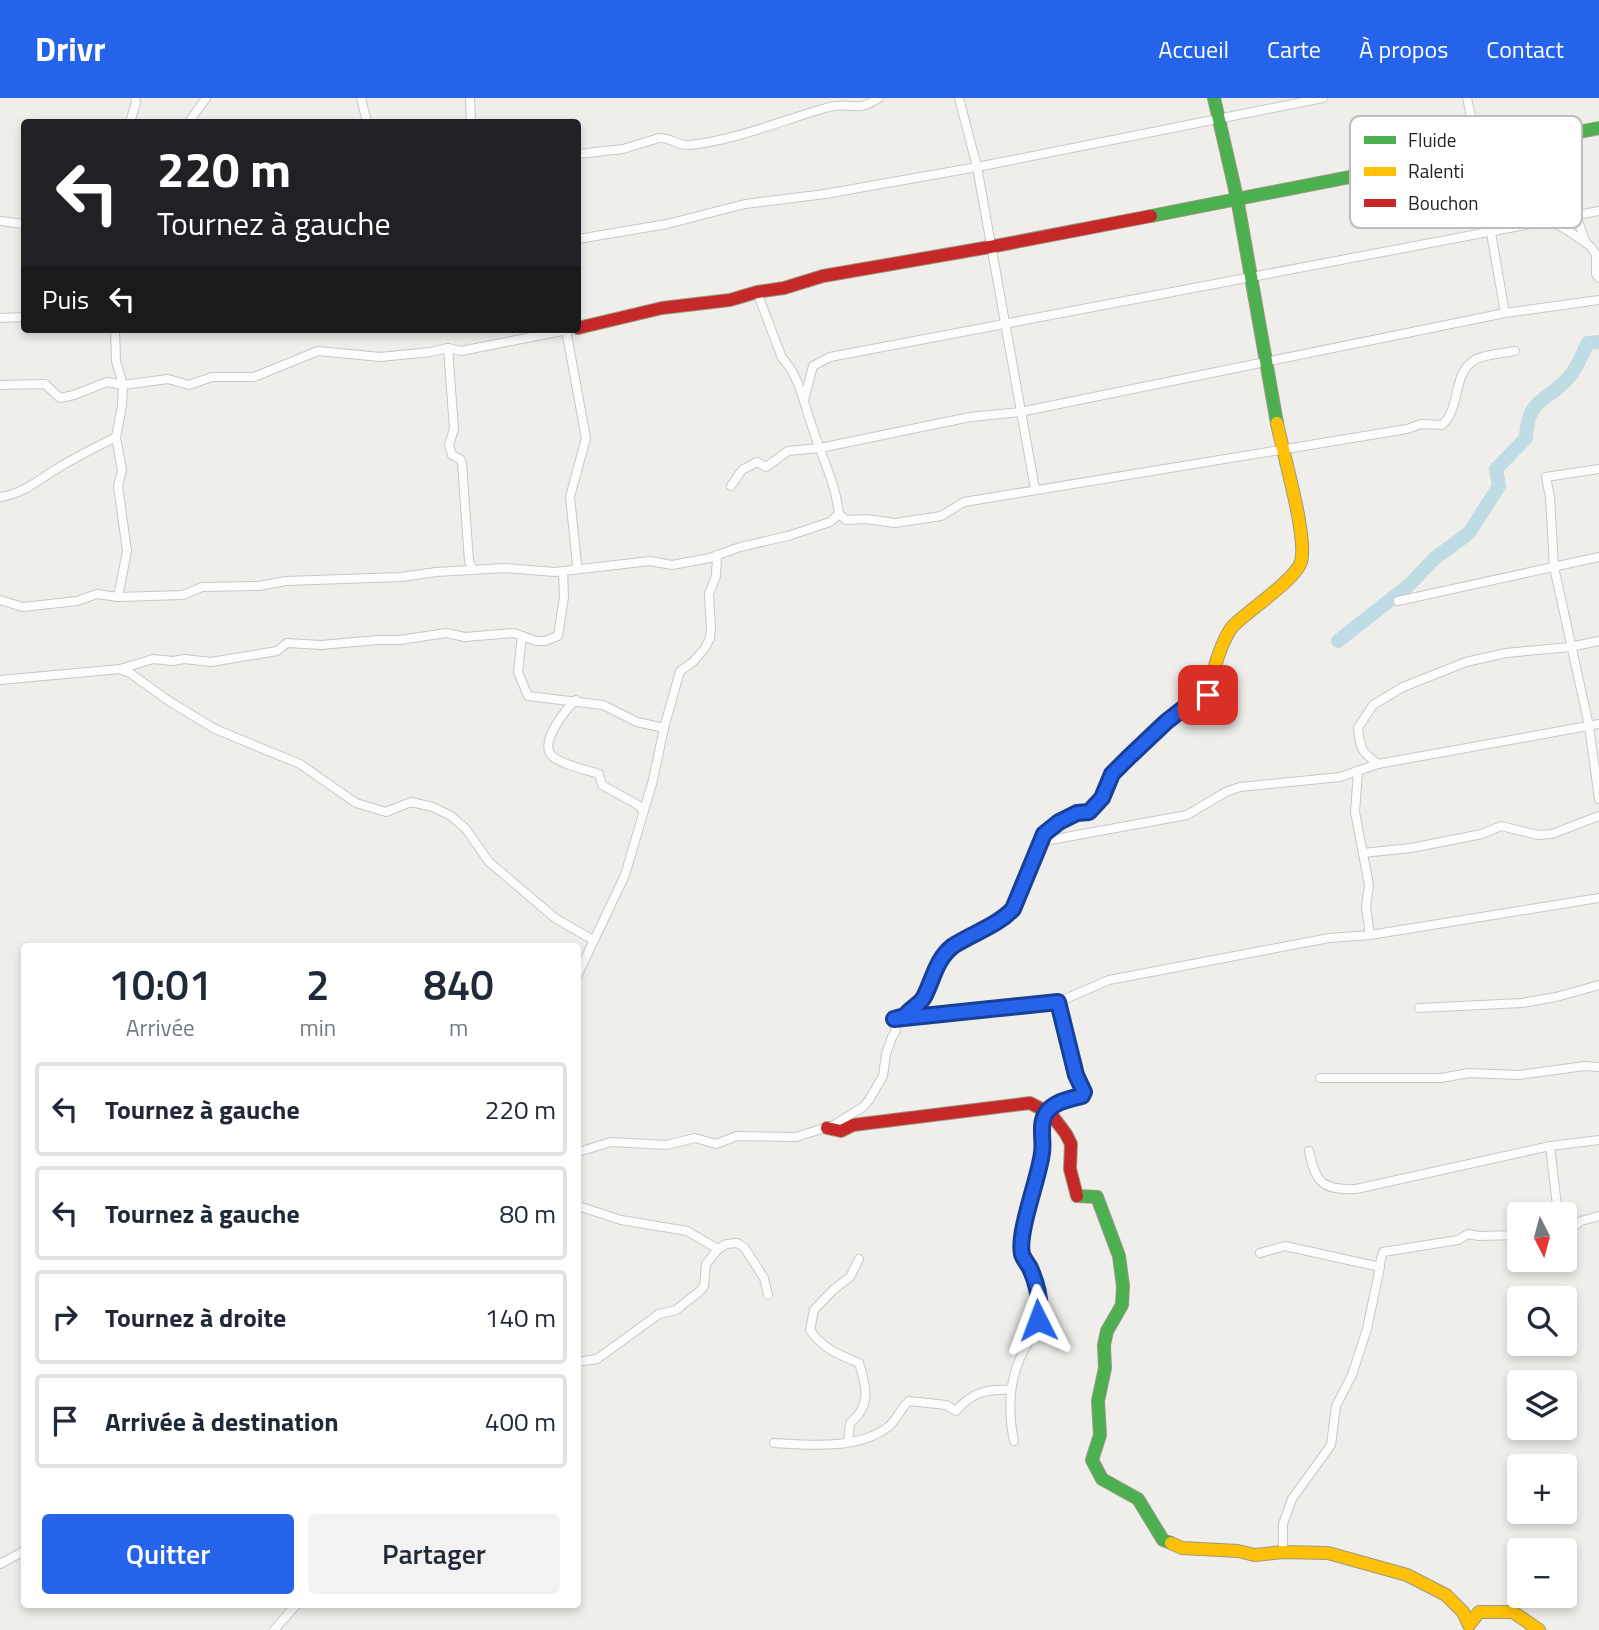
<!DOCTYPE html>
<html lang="fr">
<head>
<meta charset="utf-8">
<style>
  body { margin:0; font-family:"Titillium Web",sans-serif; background:#f2f2f3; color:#1f2937; height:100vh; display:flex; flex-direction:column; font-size:26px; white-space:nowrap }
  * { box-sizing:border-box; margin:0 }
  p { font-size:23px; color:#747a83 }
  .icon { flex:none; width:38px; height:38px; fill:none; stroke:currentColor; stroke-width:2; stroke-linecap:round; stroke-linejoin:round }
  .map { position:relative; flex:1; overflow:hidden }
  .details { position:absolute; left:21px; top:845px; width:560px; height:665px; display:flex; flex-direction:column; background:#fff; border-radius:7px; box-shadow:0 4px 10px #0003 }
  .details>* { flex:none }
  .guide { position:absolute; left:21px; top:21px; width:560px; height:214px; border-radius:7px; box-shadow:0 4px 10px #0003; background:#202124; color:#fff; overflow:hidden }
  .needle { width:46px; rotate:174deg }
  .fabs { position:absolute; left:1507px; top:1104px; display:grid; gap:14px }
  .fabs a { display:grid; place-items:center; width:70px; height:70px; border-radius:7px; background:#fff; box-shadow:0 4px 10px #0003; font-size:35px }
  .pin { position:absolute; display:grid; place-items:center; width:60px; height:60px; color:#fff; margin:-30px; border-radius:14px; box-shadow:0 4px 10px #0006 }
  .me { position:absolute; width:77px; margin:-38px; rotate:357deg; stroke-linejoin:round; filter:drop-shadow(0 0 5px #0008) }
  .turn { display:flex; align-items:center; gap:24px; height:147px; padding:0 21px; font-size:32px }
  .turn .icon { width:91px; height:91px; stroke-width:2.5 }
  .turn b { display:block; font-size:49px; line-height:60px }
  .then { display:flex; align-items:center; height:66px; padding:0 21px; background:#0003; gap:14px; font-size:26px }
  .eta { display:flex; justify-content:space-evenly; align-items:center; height:119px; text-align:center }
  .eta b { font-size:42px; font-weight:600; line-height:49px }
  .action { display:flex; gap:14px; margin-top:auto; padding:14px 21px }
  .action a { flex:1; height:80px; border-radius:7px; background:#2563eb; color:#fff; font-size:28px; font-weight:600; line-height:80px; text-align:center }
  .action a+a { background:#f2f2f3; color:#1f2937 }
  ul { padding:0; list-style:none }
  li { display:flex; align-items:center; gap:21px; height:94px; margin:0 14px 10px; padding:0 7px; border:4px solid #e0e1e3; border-radius:7px }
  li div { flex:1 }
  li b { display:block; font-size:26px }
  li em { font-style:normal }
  header { display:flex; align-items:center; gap:42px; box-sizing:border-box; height:98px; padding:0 35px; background:#2563eb; color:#fff }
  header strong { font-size:33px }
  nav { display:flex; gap:38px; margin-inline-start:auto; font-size:24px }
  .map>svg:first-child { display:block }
</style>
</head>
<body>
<header>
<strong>Drivr</strong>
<nav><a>Accueil</a><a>Carte</a><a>À propos</a><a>Contact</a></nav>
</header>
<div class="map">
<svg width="1599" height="1532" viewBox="0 0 1599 1532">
  <rect width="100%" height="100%" fill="#f0eeeb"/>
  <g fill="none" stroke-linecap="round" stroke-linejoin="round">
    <path stroke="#bfdbe3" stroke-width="14" d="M 1338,543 L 1409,487 L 1435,460 L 1469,435 L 1499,388 L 1496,371 L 1526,340 C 1528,299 1546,305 1569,279 C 1577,270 1582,256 1588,245 L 1599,244"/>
    <defs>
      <g id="street">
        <polyline points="361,0 367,24"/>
        <polyline points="470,0 471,24"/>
        <polyline points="959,0 977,69 1035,391"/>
        <polyline points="1467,0 1486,87 1491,135 1505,215"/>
        <polyline points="130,24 136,5 135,0"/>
        <polyline points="189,24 206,0"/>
        <path d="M 578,56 L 623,51 L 659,40 C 670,39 678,48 689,47 C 738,42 782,22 829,9 C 854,3 854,16 879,0"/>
        <polyline points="1576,118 1586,145 1591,149 1596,157 1596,176 1599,180"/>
        <polyline points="0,123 24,126"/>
        <path d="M 1551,124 C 1565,129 1574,137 1586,145"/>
        <polyline points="578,141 667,126 745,106 825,96 977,69 1323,0"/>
        <path d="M 757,194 L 782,260 C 800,278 804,307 813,331 C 822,360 836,386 839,416"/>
        <polyline points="0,220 24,219"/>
        <polyline points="115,231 116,263 123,287 122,308 116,339 122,372 118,388 127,453 118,499"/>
        <polyline points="566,232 586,340 570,399 577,466 575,472"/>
        <polyline points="448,250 454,331 449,347 452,357 460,361 462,365 469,463 473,472"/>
        <polyline points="0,287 45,286 60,300 74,297 107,284 123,287 168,281 189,287 212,279 254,279 318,253 380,259 431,254 448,250 461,253 572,231"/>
        <polyline points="804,302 813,268 830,259 1599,113"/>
        <polyline points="1599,371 1546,379 1550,399 1554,469 1589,628 1599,701"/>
        <polyline points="731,388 742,372 757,364 766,369 788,353 820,350 970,319 1020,314 1505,215 1599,202"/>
        <path d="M 0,399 C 24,396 42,379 63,367 C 80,357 98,348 116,339"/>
        <path d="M 839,416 L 846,422 L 866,421 L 895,425 L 941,418 L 964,404 L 1407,331 L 1421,326 L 1442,327 C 1463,309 1450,268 1482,259 C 1493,256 1504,255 1515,253"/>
        <polyline points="0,502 23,509 77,503 97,496 118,499 183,497 202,489 259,488 286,483 401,479 436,474 506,470 555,474 650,463 672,467 710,460 740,449 788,438 830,424 839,416"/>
        <polyline points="1398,503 1599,459"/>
        <polyline points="522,538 518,574 528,598 603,607 637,624 664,630"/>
        <polyline points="120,571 153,561 173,563 184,561 211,564 277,553 287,545 321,547 378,542 400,542 446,535 465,539 514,535 536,543 545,543 558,538 564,499 563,473"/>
        <polyline points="0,582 120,571 130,575 169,603 215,631 300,666 356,705 386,714 411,704 433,709 451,718 466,731 489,764 501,774 555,820 593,842"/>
        <path d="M 576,602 C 566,611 540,643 551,657 C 559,666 587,672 599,676 L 602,687 L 638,707 L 643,713"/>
        <path d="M 1378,666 C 1361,654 1360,650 1358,630 L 1373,607 L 1403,589 L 1466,564 L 1506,555 L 1570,549 L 1599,543"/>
        <polyline points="1358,673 1355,714 1369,787 1366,809 1370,837"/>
        <polyline points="1039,744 1187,717 1226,694 1240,689 1340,679 1378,666 1599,626"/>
        <polyline points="1363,755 1411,750 1482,736 1501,728 1538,737 1552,736 1599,718"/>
        <polyline points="578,876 625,777 653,682 664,630 680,573 693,564 705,550 710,540 711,531 709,496 716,478 717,457"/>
        <polyline points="1419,910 1522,905 1556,899 1599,887"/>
        <polyline points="1320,980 1441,980 1469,975 1519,977 1585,968 1599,969"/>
        <polyline points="1550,1048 1558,1116"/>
        <path d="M 1309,1053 C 1316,1086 1323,1092 1356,1091 L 1550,1048 L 1599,1042"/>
        <polyline points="578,1054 611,1044 666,1047 695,1040 716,1046 737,1038 796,1039 834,1027 863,1009 869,1002 883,978 886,956 892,939 896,933 894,921 1058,904 1109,882 1329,840 1370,837 1599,800"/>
        <polyline points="578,1108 621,1122 687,1133 718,1151"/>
        <polyline points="1564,1136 1581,1123 1599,1118"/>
        <polyline points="1260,1155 1285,1148 1380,1169 1367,1231 1352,1277 1336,1308 1331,1347 1292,1401 1283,1426 1283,1454"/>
        <polyline points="1379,1169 1383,1154 1458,1142 1468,1136 1479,1138 1519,1137"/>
        <polyline points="578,1264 597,1261 659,1216 676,1212 700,1193 704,1188 706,1166 718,1151 726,1146 737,1145 744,1149 764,1180 768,1197"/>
        <path d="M 1014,1343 C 1008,1314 1008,1286 1021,1258 C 1028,1242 1041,1228 1041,1209 C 1041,1197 1035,1180 1029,1168 C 1026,1163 1023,1160 1022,1154 C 1018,1127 1038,1083 1042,1054 C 1044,1042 1040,1028 1045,1017 C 1052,1004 1069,1001 1082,998 L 1084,994 L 1076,977 L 1058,904"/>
        <path d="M 848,1344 L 850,1325 C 871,1308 867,1290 859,1265 C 839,1257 822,1250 810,1232 L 814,1212 L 833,1192 L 850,1179 L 859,1161"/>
        <path d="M 774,1345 C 809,1347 858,1352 888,1329 C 897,1322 900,1311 909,1303 L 946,1307 L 956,1313 C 972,1294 987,1291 1011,1292"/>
        <polyline points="0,1466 24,1453"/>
        <polyline points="274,1532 296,1507"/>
      </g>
      <g id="fast">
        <polyline points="1214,0 1237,100 1277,325"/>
        <polyline points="1151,118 1599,30"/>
        <polyline points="1077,1098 1097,1099 1119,1158 1123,1188 1122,1207 1107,1233 1104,1247 1105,1270 1098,1303 1100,1337 1092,1362 1102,1381 1138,1401 1163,1442 1171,1445"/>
      </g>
      <g id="slow">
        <path d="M 1154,635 L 1189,606 L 1207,597 C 1211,580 1222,539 1234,527 C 1249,512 1295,482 1301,464 C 1308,439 1283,356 1277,325"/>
        <polyline points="1171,1445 1182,1450 1238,1453 1255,1457 1283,1454 1328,1455 1407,1477 1446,1497 1463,1514 1469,1527 1479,1514 1513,1514 1539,1532"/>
      </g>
      <g id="jam">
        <polyline points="578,230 662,210 730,202 757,194 784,190 823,178 990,149 1151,118"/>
        <path d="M 894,921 L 905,918 C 910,910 919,907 923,900 C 933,883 937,862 953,849 C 971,836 996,829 1012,812 C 1016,807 1018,798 1020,792 C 1034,756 1043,718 1089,714 L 1102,700 L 1112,676 L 1154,635"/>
        <polyline points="827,1030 841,1033 853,1027 1030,1005 1051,1016 1066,1036 1071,1046 1070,1071 1077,1098"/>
      </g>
    </defs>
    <use href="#street" stroke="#c9c8c7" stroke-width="10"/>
    <use href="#fast" stroke="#999a82" stroke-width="14"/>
    <use href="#slow" stroke="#999a82" stroke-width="14"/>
    <use href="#jam" stroke="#999a82" stroke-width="14"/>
    <use href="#street" stroke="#fdfcfc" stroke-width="8"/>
    <use href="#fast" stroke="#4caf50" stroke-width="12"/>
    <use href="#slow" stroke="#ffc107" stroke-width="12"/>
    <use href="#jam" stroke="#c62828" stroke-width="12"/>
  </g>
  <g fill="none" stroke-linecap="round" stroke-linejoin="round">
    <defs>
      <path id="route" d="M 1038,1222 C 1042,1205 1037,1186 1030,1170 C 1027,1165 1023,1160 1022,1156 C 1017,1135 1039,1080 1042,1055 C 1044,1043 1039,1028 1045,1017 C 1052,1004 1069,1001 1082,998 L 1084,994 L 1076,977 L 1058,904 L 894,921 L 905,918 C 910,910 920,907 924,899 C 933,882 936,861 953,848 C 973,835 997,828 1013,811 L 1044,736 L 1059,724 L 1077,715 L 1089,714 L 1102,700 L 1112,676 L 1128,660 L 1166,624 L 1189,606 L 1208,597"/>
    </defs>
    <use href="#route" stroke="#184099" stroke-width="18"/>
    <use href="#route" stroke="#2563eb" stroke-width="12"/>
  </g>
  <rect x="1350" y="18" width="232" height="112" rx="10" fill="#fff" stroke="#bdbdbd" stroke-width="2"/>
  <rect x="1364" y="38" width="32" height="8" fill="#4caf50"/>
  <rect x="1364" y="69" width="32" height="9" fill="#ffc107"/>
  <rect x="1364" y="101" width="32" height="8" fill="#c62828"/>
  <g font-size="19" fill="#222">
    <text x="1408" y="49">Fluide</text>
    <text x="1408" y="80">Ralenti</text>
    <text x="1408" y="112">Bouchon</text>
  </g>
</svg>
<div class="fabs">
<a><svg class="needle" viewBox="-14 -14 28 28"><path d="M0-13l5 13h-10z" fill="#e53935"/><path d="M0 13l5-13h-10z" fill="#747a83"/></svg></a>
<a><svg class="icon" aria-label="search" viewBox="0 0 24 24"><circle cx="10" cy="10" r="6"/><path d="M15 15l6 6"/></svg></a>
<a><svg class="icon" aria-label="layers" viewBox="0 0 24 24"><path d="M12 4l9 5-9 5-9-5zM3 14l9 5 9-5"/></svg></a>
<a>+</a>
<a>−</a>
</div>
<div class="pin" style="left:1208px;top:597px;background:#d93025"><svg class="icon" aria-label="arrive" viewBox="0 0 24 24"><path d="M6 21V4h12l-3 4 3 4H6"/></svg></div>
<svg class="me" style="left:1038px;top:1222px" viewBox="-20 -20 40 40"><path d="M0-17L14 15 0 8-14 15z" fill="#2563eb" stroke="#fff" stroke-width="4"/></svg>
<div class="guide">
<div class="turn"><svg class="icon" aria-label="left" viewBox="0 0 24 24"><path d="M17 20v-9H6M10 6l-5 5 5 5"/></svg><div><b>220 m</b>Tournez à gauche</div></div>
<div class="then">Puis<svg class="icon" aria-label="left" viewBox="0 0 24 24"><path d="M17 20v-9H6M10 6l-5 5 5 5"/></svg></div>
</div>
<section class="details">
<div class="eta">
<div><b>10:01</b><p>Arrivée</p></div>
<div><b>2</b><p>min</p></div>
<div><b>840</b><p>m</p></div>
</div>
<ul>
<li><svg class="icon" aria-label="left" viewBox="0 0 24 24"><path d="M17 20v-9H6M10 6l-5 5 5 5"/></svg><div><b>Tournez à gauche</b></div><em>220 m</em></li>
<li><svg class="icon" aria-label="left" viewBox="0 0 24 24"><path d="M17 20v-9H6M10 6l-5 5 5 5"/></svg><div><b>Tournez à gauche</b></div><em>80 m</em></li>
<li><svg class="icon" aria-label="right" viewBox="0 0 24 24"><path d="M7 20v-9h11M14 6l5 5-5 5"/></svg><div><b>Tournez à droite</b></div><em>140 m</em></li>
<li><svg class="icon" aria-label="arrive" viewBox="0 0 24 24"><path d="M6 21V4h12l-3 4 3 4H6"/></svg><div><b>Arrivée à destination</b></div><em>400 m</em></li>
</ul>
<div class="action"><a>Quitter</a><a>Partager</a></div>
</section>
</div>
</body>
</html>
